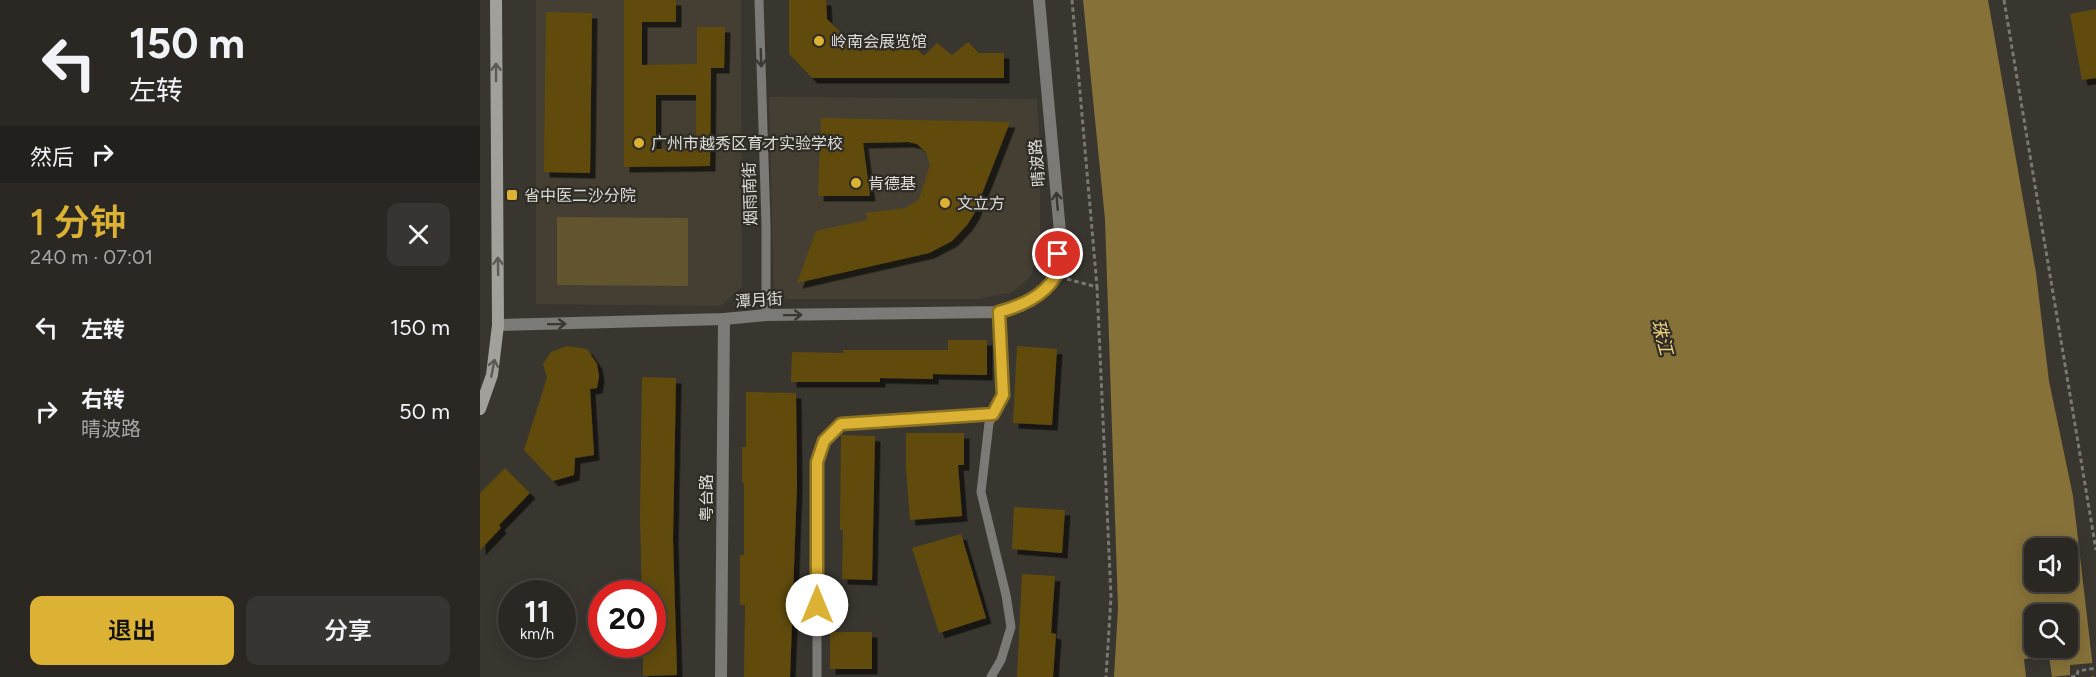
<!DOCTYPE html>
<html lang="zh">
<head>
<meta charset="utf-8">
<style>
  body { margin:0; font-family:Figtree,"Noto Sans SC",sans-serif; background:#373431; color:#f1f3f6; height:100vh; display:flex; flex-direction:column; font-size:22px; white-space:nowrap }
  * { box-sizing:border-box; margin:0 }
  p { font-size:20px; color:#a6a6a6 }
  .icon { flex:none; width:33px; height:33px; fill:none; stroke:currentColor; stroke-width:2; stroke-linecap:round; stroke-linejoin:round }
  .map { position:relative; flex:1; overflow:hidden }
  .sheet { display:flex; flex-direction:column; background:#2b2824; width:480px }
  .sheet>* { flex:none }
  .hud { background:#2b2824; color:#f1f3f6; overflow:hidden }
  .fabs { position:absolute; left:1544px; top:538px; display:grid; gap:12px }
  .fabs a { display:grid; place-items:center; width:54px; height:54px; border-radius:12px; background:#2b2824; box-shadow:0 3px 15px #0003,0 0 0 2px #474441; font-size:30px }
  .speed { position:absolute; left:18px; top:580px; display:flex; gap:12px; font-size:30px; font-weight:700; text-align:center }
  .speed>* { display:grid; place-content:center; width:78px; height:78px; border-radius:50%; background:#2b2824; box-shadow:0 3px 15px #0003,0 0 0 2px #474441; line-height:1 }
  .speed small { font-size:15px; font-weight:400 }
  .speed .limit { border:9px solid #d22; background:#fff; color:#111 }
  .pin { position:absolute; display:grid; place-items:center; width:51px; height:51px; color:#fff; margin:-26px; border:3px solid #fff; border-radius:50%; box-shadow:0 2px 6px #0007 }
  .me { position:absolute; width:66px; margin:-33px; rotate:0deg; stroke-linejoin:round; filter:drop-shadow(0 0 4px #0008) }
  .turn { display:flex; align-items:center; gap:21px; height:126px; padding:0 30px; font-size:27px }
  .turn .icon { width:78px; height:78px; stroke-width:2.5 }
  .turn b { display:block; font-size:42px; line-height:51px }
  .then { display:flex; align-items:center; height:57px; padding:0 30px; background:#0003; gap:12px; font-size:22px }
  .round { display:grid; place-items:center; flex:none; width:63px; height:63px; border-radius:12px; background:#373431 }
  .headline { display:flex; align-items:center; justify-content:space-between; height:102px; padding:0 30px }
  h1 { font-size:36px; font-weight:600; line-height:45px; color:#dbb233 }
  .action { display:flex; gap:12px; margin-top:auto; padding:12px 30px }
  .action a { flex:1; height:69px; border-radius:12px; background:#dbb233; color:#111; font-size:24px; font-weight:600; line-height:69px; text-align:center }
  .action a+a { background:#373431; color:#f1f3f6 }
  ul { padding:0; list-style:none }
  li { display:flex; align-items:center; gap:18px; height:84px; padding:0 30px }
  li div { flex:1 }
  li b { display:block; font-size:22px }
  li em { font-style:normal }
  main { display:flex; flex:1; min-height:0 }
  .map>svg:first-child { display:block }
</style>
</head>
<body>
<main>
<section class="sheet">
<div class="hud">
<div class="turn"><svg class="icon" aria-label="left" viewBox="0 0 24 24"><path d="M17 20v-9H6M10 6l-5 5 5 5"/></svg><div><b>150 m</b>左转</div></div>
<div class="then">然后<svg class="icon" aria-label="right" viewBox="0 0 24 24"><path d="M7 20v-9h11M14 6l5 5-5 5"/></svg></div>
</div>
<div class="headline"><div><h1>1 分钟</h1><p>240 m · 07:01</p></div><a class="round"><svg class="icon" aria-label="close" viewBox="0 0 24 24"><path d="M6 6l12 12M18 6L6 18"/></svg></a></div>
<ul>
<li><svg class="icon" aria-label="left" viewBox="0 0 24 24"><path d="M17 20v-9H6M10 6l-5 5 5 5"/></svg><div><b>左转</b></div><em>150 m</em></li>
<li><svg class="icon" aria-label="right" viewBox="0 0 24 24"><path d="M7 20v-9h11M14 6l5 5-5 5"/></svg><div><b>右转</b><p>晴波路</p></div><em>50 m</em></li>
</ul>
<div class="action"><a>退出</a><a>分享</a></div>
</section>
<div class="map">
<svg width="1616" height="677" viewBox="0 0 1616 677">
  <defs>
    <filter id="shadow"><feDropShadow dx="5.5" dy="5.5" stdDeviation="0" flood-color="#0009"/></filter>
  </defs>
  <rect width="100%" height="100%" fill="#393630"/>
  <g fill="#443f32">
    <polygon points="56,0 261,0 262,287 241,306 56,304"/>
    <polygon points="289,97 557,99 560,151 560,247 551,276 532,292 498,299 300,299 294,290"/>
  </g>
  <polygon fill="#62542f" points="77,217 208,218 208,286 77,285"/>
  <path fill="#867239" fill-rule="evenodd" d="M 603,0 L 1508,0 L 1556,273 L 1569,381 L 1593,496 L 1614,677 L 634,677 L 638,608 L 625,219 ZM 1554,549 L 1587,549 L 1587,582 L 1554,582 ZM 1554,615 L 1587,615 L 1587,648 L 1554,648 Z"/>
  <polygon fill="#393630" points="1569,656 1572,677 1590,675 1590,665 1613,663 1614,676 1610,677 1546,677 1544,659"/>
  <g fill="#604c0d" fill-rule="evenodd" filter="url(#shadow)">
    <path d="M 144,0 L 196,0 L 196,22 L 162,22 L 162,65 L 217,64 L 217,27 L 245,27 L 244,68 L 231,68 L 230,166 L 144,167 ZM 176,95 L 216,95 L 216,149 L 176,149 Z"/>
    <polygon points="309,0 346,0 347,19 381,52 396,37 413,52 427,39 444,56 457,43 472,55 488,42 499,53 524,53 524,78 332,78 309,54"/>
    <polygon points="1616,9 1616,78 1602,80 1590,14"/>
    <polygon points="66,12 112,13 110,173 64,172"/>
    <polygon points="341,118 530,122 494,214 487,225 472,241 449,253 317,283 336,231 387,220 386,213 426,208 439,199 450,165 446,152 437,144 428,142 383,143 390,196 338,196"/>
    <polygon points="468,340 507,340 507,375 453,374 453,379 400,378 400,382 311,382 312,352 363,353 363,350 468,350"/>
    <polygon points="87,346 107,349 117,364 119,376 117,388 110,389 114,455 95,458 94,475 73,481 44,450 67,378 63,364 71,352"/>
    <polygon points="537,346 577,349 572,425 533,423"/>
    <polygon points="162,377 196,378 193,539 197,675 163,676 163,645 172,645 172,594 162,594 160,517"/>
    <polygon points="266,392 316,393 317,484 310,677 264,677 265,605 260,605 260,555 264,555 264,483 262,483 262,447 266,447"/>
    <polygon points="426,433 484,433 484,465 478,465 482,516 430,520 426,468"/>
    <polygon points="361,435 395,436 392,580 362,579 363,530 360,530"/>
    <polygon points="25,468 50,493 19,525 21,528 0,550 0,493"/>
    <polygon points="534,507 585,510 582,553 532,549"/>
    <polygon points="481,534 506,618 459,633 432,548"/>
    <polygon points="542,574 575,576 571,633 576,634 573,677 537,677"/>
    <rect x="350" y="632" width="42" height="37"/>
  </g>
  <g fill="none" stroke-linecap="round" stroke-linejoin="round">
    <g stroke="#7a7873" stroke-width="3" stroke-dasharray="4.5 3" stroke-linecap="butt">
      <polyline points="592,0 617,287"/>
      <polyline points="1524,0 1616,550"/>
      <polyline points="587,279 617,287 631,597 626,677"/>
      <polyline points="1591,677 1597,676 1598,671 1616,668"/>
    </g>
    <g stroke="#7c7a77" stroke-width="9">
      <polyline points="279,0 286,224 286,315"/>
      <polyline points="337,677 337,462 344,441 361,424 513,414"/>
      <polyline points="511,677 521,660 531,627 526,595 501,492 509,423 523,395 519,312"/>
    </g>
    <g stroke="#7c7a77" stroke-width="12">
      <polyline points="18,325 244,319 286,315 519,312 541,306 563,291 576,276 580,232 559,0"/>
      <polyline points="241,677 244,319"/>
    </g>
    <polyline stroke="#a2a09b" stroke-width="12" points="0,409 12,375 18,325 16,0"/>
  </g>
  <defs><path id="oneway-shaft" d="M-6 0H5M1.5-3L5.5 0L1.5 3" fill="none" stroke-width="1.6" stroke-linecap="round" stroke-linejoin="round" transform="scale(1.5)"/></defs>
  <g stroke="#3b3832">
    <use href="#oneway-shaft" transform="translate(281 58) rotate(88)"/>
    <use href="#oneway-shaft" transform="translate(577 201) rotate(-95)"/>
    <use href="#oneway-shaft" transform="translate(313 315) rotate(-1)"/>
    <use href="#oneway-shaft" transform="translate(77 324) rotate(-1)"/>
  </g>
  <g stroke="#5d5a55">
    <use href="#oneway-shaft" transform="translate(16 72) rotate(-90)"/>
    <use href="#oneway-shaft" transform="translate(18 266) rotate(-91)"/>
    <use href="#oneway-shaft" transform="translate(13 368) rotate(-79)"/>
  </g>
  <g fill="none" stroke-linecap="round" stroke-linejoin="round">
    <defs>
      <path id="route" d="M 337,605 L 337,462 L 344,441 L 361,424 L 513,414 L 523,395 L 519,312 C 540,306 563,297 575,277 C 579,272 578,261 578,254"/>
    </defs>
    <use href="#route" stroke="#8e7421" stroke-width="15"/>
    <use href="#route" stroke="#dbb233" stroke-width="10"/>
  </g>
  <g fill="#dbb233" stroke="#2f2c26" stroke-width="2">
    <circle cx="339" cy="41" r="6"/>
    <circle cx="159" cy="143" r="6"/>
    <circle cx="376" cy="183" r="6"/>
    <rect x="26" y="189" width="12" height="12" rx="3"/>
    <circle cx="465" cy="203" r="6"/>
  </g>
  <g text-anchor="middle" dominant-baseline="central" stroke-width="4.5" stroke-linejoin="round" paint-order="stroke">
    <g font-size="16" fill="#deddd9" stroke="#2f2c26" text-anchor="start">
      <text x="351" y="41">岭南会展览馆</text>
      <text x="171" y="143">广州市越秀区育才实验学校</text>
      <text x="388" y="183">肯德基</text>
      <text x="44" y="195">省中医二沙分院</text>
      <text x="477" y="203">文立方</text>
    </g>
    <g font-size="16" fill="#deddd9" stroke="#2f2c26">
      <text transform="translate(557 163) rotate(-95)">晴波路</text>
      <text transform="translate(270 194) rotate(-92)">烟雨南街</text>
      <text transform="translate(279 300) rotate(-4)">潭月街</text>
      <text transform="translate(226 498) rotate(-90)">粤台路</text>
    </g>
    <g font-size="18" font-style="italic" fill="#f0d17c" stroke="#2f2c26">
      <text transform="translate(1182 337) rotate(75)">珠江</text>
    </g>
  </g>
</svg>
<div class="fabs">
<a><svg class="icon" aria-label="sound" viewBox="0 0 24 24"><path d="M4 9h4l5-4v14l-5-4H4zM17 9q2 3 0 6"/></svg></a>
<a><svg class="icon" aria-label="search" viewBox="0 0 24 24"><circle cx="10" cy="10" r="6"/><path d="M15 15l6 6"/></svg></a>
</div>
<div class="speed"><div>11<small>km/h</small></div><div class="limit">20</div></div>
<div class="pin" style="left:578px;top:254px;background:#d93025"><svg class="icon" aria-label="arrive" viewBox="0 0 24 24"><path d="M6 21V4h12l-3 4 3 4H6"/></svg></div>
<svg class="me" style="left:337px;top:605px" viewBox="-20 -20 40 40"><circle r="19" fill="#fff"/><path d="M0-13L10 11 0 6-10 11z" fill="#dbb233"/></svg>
</div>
</main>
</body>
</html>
